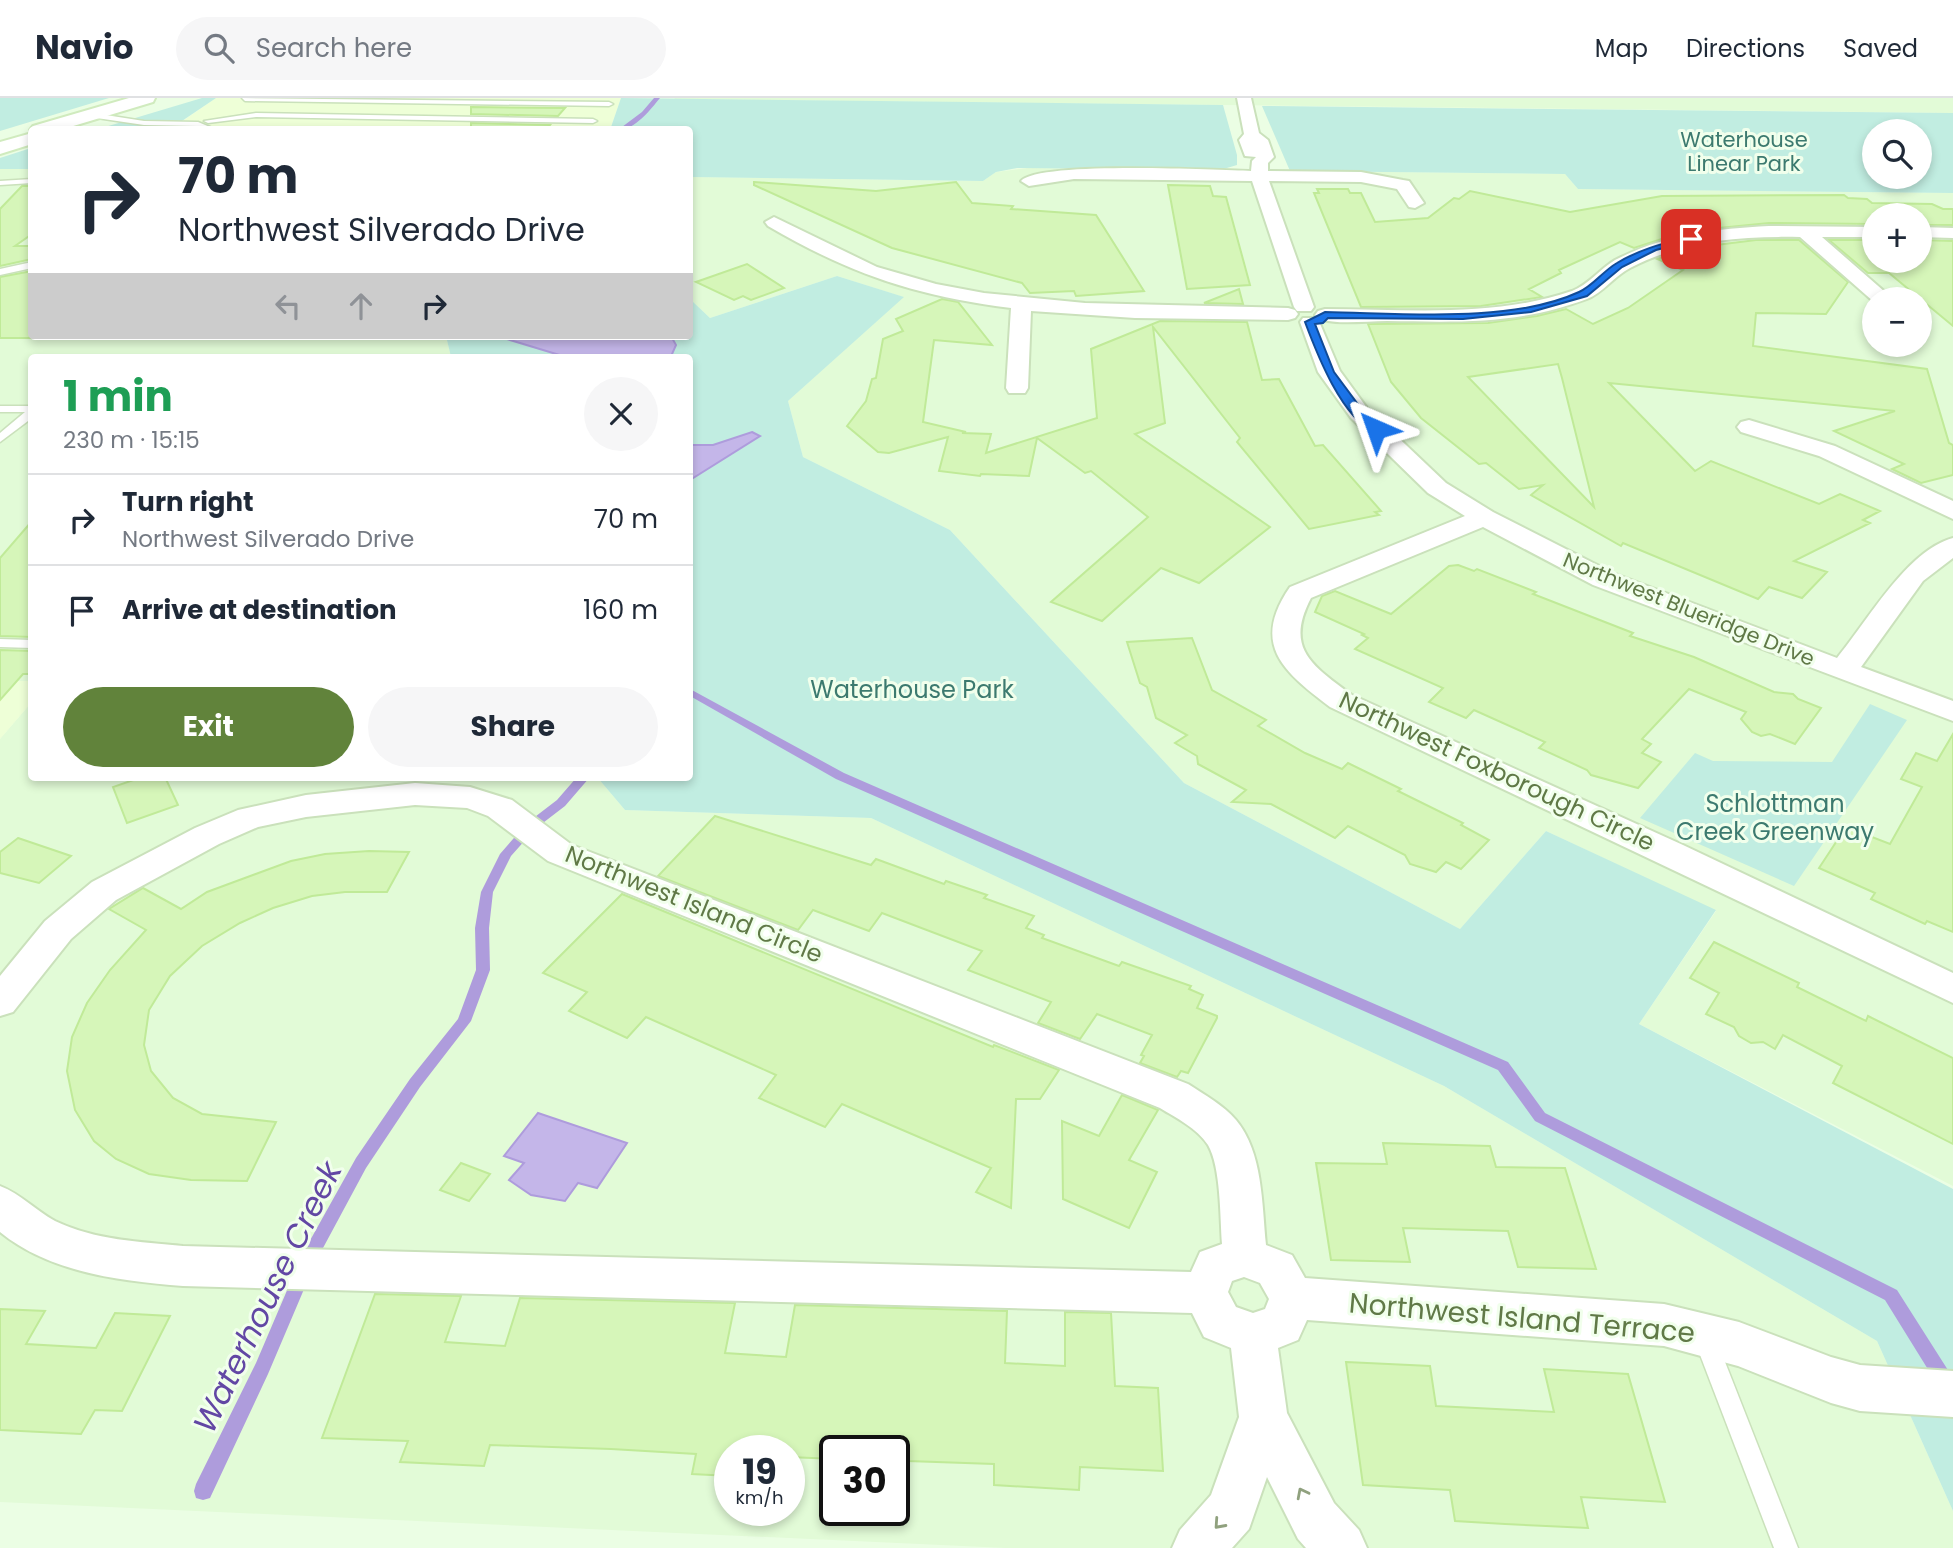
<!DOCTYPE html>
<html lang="en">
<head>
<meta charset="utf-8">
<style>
  body { margin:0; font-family:Poppins,sans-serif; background:#f6f6f7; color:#1f2937; height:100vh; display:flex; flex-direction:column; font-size:26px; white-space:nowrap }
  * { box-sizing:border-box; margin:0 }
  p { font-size:23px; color:#747a83 }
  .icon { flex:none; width:38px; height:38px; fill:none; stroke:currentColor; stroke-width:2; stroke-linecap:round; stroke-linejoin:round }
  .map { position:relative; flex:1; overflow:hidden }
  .details { position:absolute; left:28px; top:256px; width:665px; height:427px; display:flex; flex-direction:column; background:#fff; border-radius:7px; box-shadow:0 4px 10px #0003 }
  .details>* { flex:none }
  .top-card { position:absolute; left:28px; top:28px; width:665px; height:214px; border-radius:7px; box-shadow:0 4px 10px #0003; background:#fff; color:#1f2937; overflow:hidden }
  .fabs { position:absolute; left:1862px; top:21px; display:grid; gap:14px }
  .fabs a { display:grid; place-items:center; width:70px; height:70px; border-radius:50%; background:#fff; box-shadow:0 4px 10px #0003; font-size:35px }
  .speed { position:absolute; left:714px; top:1337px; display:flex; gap:14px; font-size:35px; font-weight:700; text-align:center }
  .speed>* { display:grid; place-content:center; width:91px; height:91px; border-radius:50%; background:#fff; box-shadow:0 4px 10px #0003; line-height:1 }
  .speed small { font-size:18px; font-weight:400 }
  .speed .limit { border:4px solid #111; border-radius:10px; background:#fff; color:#111 }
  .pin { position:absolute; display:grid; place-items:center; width:60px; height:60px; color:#fff; margin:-30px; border-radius:14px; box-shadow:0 4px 10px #0006 }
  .me { position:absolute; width:77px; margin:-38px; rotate:317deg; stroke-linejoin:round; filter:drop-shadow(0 0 5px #0008) }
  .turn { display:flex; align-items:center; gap:24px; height:147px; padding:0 35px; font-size:32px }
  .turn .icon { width:91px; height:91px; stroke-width:2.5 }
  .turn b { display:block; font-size:49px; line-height:60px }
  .lanes { display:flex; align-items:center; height:66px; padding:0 35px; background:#0003; justify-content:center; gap:35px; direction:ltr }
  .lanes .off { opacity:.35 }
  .round { display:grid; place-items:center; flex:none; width:74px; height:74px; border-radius:37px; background:#f6f6f7 }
  .headline { display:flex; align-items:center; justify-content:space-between; height:119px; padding:0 35px }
  h1 { font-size:42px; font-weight:700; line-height:52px; color:#1e9e55 }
  .action { display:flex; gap:14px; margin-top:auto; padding:14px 35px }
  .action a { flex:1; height:80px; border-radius:42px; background:#61833b; color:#fff; font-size:28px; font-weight:700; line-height:80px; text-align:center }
  .action a+a { background:#f6f6f7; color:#1f2937 }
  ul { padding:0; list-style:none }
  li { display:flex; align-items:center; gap:21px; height:91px; padding:0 35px; border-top:2px solid #e0e1e3 }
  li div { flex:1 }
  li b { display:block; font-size:26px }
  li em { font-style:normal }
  header { display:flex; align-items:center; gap:42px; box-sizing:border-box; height:98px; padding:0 35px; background:#fff; border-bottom:2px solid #e0e1e3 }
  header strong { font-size:33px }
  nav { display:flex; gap:38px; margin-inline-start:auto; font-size:24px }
  .search { width:490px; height:63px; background:#f6f6f7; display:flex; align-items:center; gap:18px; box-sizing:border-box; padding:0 24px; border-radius:38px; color:#747a83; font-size:26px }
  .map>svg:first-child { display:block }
</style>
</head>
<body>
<header>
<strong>Navio</strong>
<div class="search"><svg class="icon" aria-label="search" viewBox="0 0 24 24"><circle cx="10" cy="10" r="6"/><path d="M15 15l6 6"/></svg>Search here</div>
<nav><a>Map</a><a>Directions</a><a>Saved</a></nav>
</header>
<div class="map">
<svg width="1953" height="1450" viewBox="0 0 1953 1450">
  <rect width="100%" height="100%" fill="#ebfee4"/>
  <g fill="#e2fbd7" fill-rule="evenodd">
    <polygon points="1953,0 1953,15 674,1 675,0"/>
    <path d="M 1028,70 L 1565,76 L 1578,91 L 1953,95 L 1953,1088 L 1639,926 L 1716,813 L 1546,733 L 1460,831 L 1184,685 L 950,432 L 803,359 L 788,303 L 903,199 L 837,178 L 710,220 L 690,201 L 690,79 L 983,83 L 996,74 ZM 1874,117 L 1920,117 L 1920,163 L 1874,163 ZM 1874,201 L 1920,201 L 1920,247 L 1874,247 Z"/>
    <polygon points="0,71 31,71 32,238 446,238 451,259 32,259 31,583 0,583"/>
    <path d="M 31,605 L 32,679 L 597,679 L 625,712 L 871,720 L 1444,988 L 1877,1243 L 1953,1413 L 1953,1450 L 1006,1450 L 0,1404 L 0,641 ZM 730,1353 L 789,1353 L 789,1412 L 730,1412 ZM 835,1353 L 894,1353 L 894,1412 L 835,1412 Z"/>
  </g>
  <g fill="#eeffd7">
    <polygon points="216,0 621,0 610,31 170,32"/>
    <polygon points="0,583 32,583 31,605 0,641"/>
  </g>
  <g fill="#c1ede1" fill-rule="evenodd">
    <polygon points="0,0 109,0 0,33"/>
    <polygon points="202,0 216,0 170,31 95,32"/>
    <polygon points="621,0 1223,7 1237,57 1237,67 1220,72 1017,70 996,74 983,83 690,79 690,32 610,32"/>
    <path d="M 1262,8 L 1953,15 L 1953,95 L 1578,91 L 1565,76 L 1290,73 ZM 1874,33 L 1920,33 L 1920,79 L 1874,79 Z"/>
    <polygon points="31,50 31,71 0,71 0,60"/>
    <polygon points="837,178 904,199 788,303 803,359 950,432 1184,685 1460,831 1546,733 1716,812 1639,926 1953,1091 1953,1413 1877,1243 1444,988 871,720 625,712 597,679 690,679 690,259 451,259 446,238 690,238 690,201 710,220"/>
    <polygon points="1870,606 1907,622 1794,788 1640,720 1695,655 1713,663 1832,664"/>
  </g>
  <g fill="#c4b6e9" stroke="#ae9cdc" stroke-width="2">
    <polygon points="497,238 671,238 676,247 672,256 675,259 566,259"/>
    <polygon points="752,334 760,338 690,382 690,347 713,347"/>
    <polygon points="538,1015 627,1045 597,1090 578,1085 565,1103 531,1097 509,1082 524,1065 504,1058"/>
  </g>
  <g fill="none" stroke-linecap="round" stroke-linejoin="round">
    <g fill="#ae9cdc" fill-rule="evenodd">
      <path d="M 654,0 L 660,0 C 650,12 635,32 618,32 L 642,14 Z"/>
      <polygon points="690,591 844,675 1508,964 1545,1015 1897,1192 1953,1280 1953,1304 1947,1302 1885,1202 1535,1023 1498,972 836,681 690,598"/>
      <polygon points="577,679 590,679 565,708 535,731 511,758 493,794 489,830 490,872 471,923 420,989 366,1070 316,1163 268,1276 210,1400 203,1402 196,1400 194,1393 196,1386 256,1265 303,1155 356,1060 410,981 458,921 476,872 475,830 481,794 500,756 527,725 557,702"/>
    </g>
  </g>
  <g fill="#d6f6b9" stroke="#c0ea98" stroke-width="2" fill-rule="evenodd">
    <polygon points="471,9 565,10 558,18 471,16"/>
    <polygon points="471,25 550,27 546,32 471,32"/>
    <polygon points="754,84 876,93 956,84 972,105 1013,108 1011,111 1096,117 1144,193 1076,198 1074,193 1030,195 1022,185 892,150 754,87"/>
    <polygon points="1168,87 1210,88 1213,98 1226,99 1250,187 1187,191"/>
    <polygon points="22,88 32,88 32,136 15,148 32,148 32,161 0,168 0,111"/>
    <polygon points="1317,91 1348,91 1350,95 1361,95 1375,124 1428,120 1454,100 1459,101 1470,93 1570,114 1662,98 1844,97 1848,100 1867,101 1872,105 1932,106 1943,111 1953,111 1953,127 1920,127 1920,117 1874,117 1874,126 1769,125 1709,131 1671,138 1634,150 1620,144 1559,172 1561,175 1529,191 1542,199 1481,208 1361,209 1314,95 1319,95"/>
    <path d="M 1756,142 L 1799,142 L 1848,184 L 1826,216 L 1756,215 L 1753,248 L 1927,271 L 1949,345 L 1953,347 L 1953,377 L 1921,385 L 1892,371 L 1904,366 L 1834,333 L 1895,313 L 1609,285 L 1695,373 L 1711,363 L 1819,406 L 1840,396 L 1880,413 L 1863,422 L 1870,425 L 1794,463 L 1827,474 L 1802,500 L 1769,489 L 1758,501 L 1623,445 L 1621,448 L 1531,397 L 1543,387 L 1519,391 L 1486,365 L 1479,366 L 1421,320 L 1391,284 L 1368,226 L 1488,225 L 1537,218 L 1566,211 L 1593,226 L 1628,210 L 1683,172 L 1657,161 L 1692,150 ZM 1558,266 L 1562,280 L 1594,409 L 1468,279 Z"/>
    <polygon points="1829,142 1874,142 1874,163 1920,163 1920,142 1953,143 1953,228 1889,175 1868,175"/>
    <polygon points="747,166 784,190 751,202 743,198 734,202 696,184"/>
    <polygon points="32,173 32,240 0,240 0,179"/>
    <polygon points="1239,191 1243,206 1204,205"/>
    <polygon points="942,201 958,204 992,247 934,242 923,324 966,334 962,335 991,336 986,355 1097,320 1091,251 1160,223 1247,224 1262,282 1279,281 1315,348 1323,347 1381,413 1375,414 1379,417 1309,431 1237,344 1240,340 1153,229 1165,325 1135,336 1270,429 1199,485 1161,470 1102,523 1051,504 1148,419 1091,373 1085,375 1037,340 1029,378 981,376 980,378 939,373 948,339 889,355 878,354 847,328 866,303 872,281 876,280 883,241 903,233 896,221"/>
    <polygon points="32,423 32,539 0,538 0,460"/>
    <polygon points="1458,467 1474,473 1477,471 1536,494 1533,496 1633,535 1630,538 1694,559 1774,594 1793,596 1798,601 1821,610 1795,646 1770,636 1761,638 1752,634 1741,621 1746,614 1689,591 1642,641 1651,646 1642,655 1661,664 1638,690 1591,677 1587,672 1539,650 1545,644 1474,612 1466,620 1429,604 1443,590 1355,551 1368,540 1362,537 1364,536 1315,514 1322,498 1335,493 1391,516 1449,468"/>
    <polygon points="1192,540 1212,592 1266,622 1258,628 1305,655 1342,671 1348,665 1401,691 1398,693 1463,725 1461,727 1489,742 1461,771 1446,764 1436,774 1410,766 1405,757 1348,728 1335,740 1271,706 1232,704 1246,692 1198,666 1197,658 1175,645 1187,637 1156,620 1147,589 1140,585 1127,544"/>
    <polygon points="0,552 32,553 32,576 23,576 0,602"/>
    <polygon points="1953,636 1953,834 1927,823 1925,826 1871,801 1875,795 1819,770 1846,729 1890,746 1922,689 1901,681 1916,655 1937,663"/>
    <polygon points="142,679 165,679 178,707 127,725 113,689"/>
    <polygon points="715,718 871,767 876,761 944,786 946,783 987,797 984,800 1034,818 1026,830 1044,837 1042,840 1119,868 1122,864 1191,888 1189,891 1203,897 1197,910 1217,918 1217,920 1188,975 1181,973 1177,979 1140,965 1144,958 1141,957 1152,937 1097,916 1080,941 1038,925 1051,904 968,872 982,853 882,815 869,833 813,812 798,832 658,778"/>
    <polygon points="18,740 71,758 39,785 0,775 0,754"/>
    <polygon points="369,753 409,754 387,794 345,794 312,798 273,810 240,825 202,848 170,878 149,912 144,947 151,973 173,1000 202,1016 276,1024 247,1083 191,1082 149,1076 116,1061 94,1043 75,1012 67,973 72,939 87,905 110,872 146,832 109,811 143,790 181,811 207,794 291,763 325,756"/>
    <polygon points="622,796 993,949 994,947 1059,972 1040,1001 1016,1001 1011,1110 976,1094 991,1070 842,1006 825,1029 759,1000 776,977 646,919 627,940 569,913 587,894 543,875"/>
    <polygon points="1714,844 1799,885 1797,889 1866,923 1868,918 1953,960 1953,1046 1833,985 1842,968 1783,937 1775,951 1763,944 1751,945 1739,938 1734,929 1706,916 1719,895 1690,880"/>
    <polygon points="1122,997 1158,1012 1129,1062 1157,1074 1129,1130 1063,1101 1062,1023 1099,1038"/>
    <polygon points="1383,1045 1490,1048 1496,1069 1565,1070 1596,1171 1518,1169 1508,1133 1403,1130 1410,1164 1331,1162 1316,1065 1387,1066"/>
    <polygon points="461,1065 490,1076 469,1103 440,1092"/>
    <polygon points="375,1196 461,1198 445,1244 505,1248 520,1200 735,1205 725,1255 786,1259 795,1207 1007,1213 1005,1265 1065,1268 1065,1214 1111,1215 1115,1288 1158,1290 1163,1373 1080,1369 1079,1392 994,1387 994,1366 908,1363 909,1353 835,1353 835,1361 789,1359 789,1353 730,1353 730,1378 692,1376 696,1356 611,1351 490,1347 484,1368 400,1364 408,1343 322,1340"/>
    <polygon points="0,1211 45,1213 26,1246 96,1250 115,1215 170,1218 122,1313 95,1312 81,1336 0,1332"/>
    <polygon points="1346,1264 1430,1268 1436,1308 1554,1314 1544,1271 1628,1276 1665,1404 1581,1399 1588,1430 1505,1426 1455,1423 1450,1392 1363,1387"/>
  </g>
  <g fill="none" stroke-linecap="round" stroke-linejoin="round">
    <defs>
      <g id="service">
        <polygon points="242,0 609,4 613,6 609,8 245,3"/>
        <polygon points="93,15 144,23 198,24 217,32 197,28 144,27 90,19"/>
        <polygon points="256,15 593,21 597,23 593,25 256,19 208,25 204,23"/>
        <polygon points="32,81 32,85 0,87 0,83"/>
        <polygon points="32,164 32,170 0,177 0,171"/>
        <polygon points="0,308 32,308 32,320 0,344 0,335 25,314 0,314"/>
        <polygon points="0,541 32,542 32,550 0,549"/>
        <polygon points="1705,1231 1713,1234 1716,1241 1798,1450 1774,1450 1694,1241 1697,1234"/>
      </g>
      <g id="minor">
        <path d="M 1237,0 L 1251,0 L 1259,35 L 1268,42 L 1274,59 L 1268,65 L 1268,73 L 1361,74 L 1403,82 L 1409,83 L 1424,105 L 1415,110 L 1409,109 L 1397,91 L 1361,84 L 1269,83 L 1314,209 L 1311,213 L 1297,213 L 1294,209 L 1252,83 L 1074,81 L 1029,88 L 1021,83 C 1039,63 1216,72 1251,73 L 1252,63 L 1256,59 L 1245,58 L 1239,42 L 1244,36 Z"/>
        <path d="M 774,119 L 877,169 L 936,186 L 984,195 L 1085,205 L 1288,210 L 1295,212 L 1298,216 L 1295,220 L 1288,222 L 1135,220 L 1031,213 L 1028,290 L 1025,295 L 1009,295 L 1006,290 L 1011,210 C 916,198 850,176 768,128 L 765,124 Z"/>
        <path d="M 1769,128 L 1874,129 L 1874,139 L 1822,139 L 1893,201 L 1874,201 L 1874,204 L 1800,139 C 1740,138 1684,142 1630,170 C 1614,178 1603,195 1587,201 C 1517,227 1459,224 1387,223 C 1365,223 1340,227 1318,221 L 1340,273 L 1367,310 L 1446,385 L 1493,414 L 1613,475 L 1837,560 C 1867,524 1907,452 1953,440 L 1953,460 L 1923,483 L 1861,569 L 1953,603 L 1953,623 L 1593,487 L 1483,429 L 1311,500 C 1284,551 1313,568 1352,597 L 1683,747 L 1953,875 L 1953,905 L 1330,609 C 1284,574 1250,547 1290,489 L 1465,418 L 1428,395 L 1351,320 L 1318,274 L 1300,224 L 1303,220 L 1317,220 L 1315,217 L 1318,213 L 1325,211 C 1408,211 1493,220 1572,193 C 1588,187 1600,171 1615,162 C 1666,136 1713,131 1769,128 Z"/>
        <polygon points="1920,129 1953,130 1953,140 1920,139"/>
        <polygon points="1749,322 1835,348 1953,403 1953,421 1819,358 1741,334 1737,329 1741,324"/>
        <path d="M 415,685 L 470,689 L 512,702 L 572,747 L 1188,986 C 1205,997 1223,1007 1236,1022 C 1263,1054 1262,1107 1266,1147 L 1292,1157 L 1305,1180 L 1664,1206 L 1739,1224 L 1831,1259 L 1860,1267 L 1953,1273 L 1953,1319 L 1860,1313 L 1831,1305 L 1738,1268 L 1664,1248 L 1307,1222 L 1298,1242 L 1278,1250 L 1287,1315 L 1334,1405 L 1359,1432 L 1367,1450 L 1306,1450 L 1298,1441 L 1267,1379 L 1249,1431 L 1232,1450 L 1172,1450 L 1180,1432 L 1211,1397 L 1239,1319 L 1231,1250 L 1204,1239 L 1192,1215 L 183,1188 C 121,1183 50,1175 0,1134 L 0,1088 C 21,1096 35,1112 55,1123 C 94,1142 141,1144 183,1148 L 1191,1174 L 1200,1154 L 1222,1146 C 1220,1120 1221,1069 1208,1047 C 1197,1030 1176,1020 1160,1010 L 548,763 L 488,718 L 467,710 L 415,707 L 306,719 L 258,729 L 219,746 L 116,802 L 71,841 L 13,914 L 0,918 L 0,878 L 45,823 L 92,784 L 195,730 L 238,712 L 306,697 ZM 1244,1179 L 1260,1185 L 1269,1201 L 1265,1211 L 1253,1215 L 1236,1209 L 1228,1194 L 1232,1183 Z"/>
      </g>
      <g id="secondary">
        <polygon points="129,0 155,0 153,4 60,32 32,32 32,34 30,32 33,28"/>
        <polygon points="32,35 32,46 0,56 0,44"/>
      </g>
    </defs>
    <use href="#service" stroke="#cae1bb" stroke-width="3"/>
    <use href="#minor" stroke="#cae1bb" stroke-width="4"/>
    <use href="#secondary" stroke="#d0ebbe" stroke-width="4"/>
    <use href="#service" fill="#fff" fill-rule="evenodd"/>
    <use href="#minor" fill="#fff" fill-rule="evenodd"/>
    <use href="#secondary" fill="#fff" fill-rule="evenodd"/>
  </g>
  <defs><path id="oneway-chevron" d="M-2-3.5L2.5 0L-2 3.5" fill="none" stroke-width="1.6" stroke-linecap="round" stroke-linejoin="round" transform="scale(1.75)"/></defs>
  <g stroke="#90a17e">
    <use href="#oneway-chevron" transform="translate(1302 1395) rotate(-117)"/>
    <use href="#oneway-chevron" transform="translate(1219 1426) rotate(132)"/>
  </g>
  <path fill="#1a73e8" stroke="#114b97" stroke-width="2" d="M 1691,138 L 1694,139 L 1694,142 L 1656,152 L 1622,169 L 1587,198 L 1531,214 L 1463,221 L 1328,220 L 1323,225 L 1315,226 L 1334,274 L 1363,313 L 1381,331 L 1376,335 C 1342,321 1317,256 1305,224 L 1325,214 C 1400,215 1510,226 1579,194 C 1593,188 1603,173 1617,165 C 1640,151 1665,145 1691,138 Z"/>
  <g text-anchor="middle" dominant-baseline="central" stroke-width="6" stroke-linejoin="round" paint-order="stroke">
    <g font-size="21" fill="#3c7a6f" stroke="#f1ffec">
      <text x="1744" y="41">Waterhouse<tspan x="1744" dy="24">Linear Park</tspan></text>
    </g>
    <g font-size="21" fill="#607947" stroke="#f1ffec">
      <text transform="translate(1689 511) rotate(22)">Northwest Blueridge Drive</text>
    </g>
    <g font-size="24" fill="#3c7a6f" stroke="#f1ffec">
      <text x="912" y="591">Waterhouse Park</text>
      <text x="1775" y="705">Schlottman<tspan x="1775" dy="28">Creek Greenway</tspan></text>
    </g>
    <g font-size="24" fill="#607947" stroke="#f1ffec">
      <text transform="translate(1497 673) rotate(25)">Northwest Foxborough Circle</text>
      <text transform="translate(694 806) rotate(22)">Northwest Island Circle</text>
    </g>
    <g font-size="28" fill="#607947" stroke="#f1ffec">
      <text transform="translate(1522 1220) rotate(5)">Northwest Island Terrace</text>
    </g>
    <g font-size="32" font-style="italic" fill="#6247a4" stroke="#f1ffec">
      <text transform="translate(267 1199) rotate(-64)">Waterhouse Creek</text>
    </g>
  </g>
</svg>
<div class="fabs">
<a><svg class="icon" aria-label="search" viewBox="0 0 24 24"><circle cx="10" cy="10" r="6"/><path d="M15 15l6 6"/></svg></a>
<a>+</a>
<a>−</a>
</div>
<div class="speed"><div>19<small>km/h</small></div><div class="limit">30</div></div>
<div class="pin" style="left:1691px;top:141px;background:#d93025"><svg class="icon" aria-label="arrive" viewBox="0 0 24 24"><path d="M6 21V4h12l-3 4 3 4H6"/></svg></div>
<svg class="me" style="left:1376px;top:331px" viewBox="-20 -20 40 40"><path d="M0-17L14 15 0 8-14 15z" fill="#1a73e8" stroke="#fff" stroke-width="4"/></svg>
<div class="top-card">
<div class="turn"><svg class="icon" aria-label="right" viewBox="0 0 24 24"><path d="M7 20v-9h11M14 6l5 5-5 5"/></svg><div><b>70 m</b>Northwest Silverado Drive</div></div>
<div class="lanes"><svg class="icon off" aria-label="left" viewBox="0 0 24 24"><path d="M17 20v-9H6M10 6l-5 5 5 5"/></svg><svg class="icon off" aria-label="ahead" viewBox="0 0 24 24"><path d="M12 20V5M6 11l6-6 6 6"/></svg><svg class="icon" aria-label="right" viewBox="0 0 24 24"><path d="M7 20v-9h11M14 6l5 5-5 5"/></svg></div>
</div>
<section class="details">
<div class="headline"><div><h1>1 min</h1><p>230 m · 15:15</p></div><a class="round"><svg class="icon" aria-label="close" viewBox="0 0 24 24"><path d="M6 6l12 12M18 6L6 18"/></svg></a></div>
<ul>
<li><svg class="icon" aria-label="right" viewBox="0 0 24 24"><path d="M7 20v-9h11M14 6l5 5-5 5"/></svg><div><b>Turn right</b><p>Northwest Silverado Drive</p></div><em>70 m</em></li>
<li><svg class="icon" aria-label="arrive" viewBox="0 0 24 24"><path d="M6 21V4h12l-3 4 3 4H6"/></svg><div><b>Arrive at destination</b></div><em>160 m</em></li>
</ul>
<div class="action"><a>Exit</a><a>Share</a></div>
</section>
</div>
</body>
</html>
